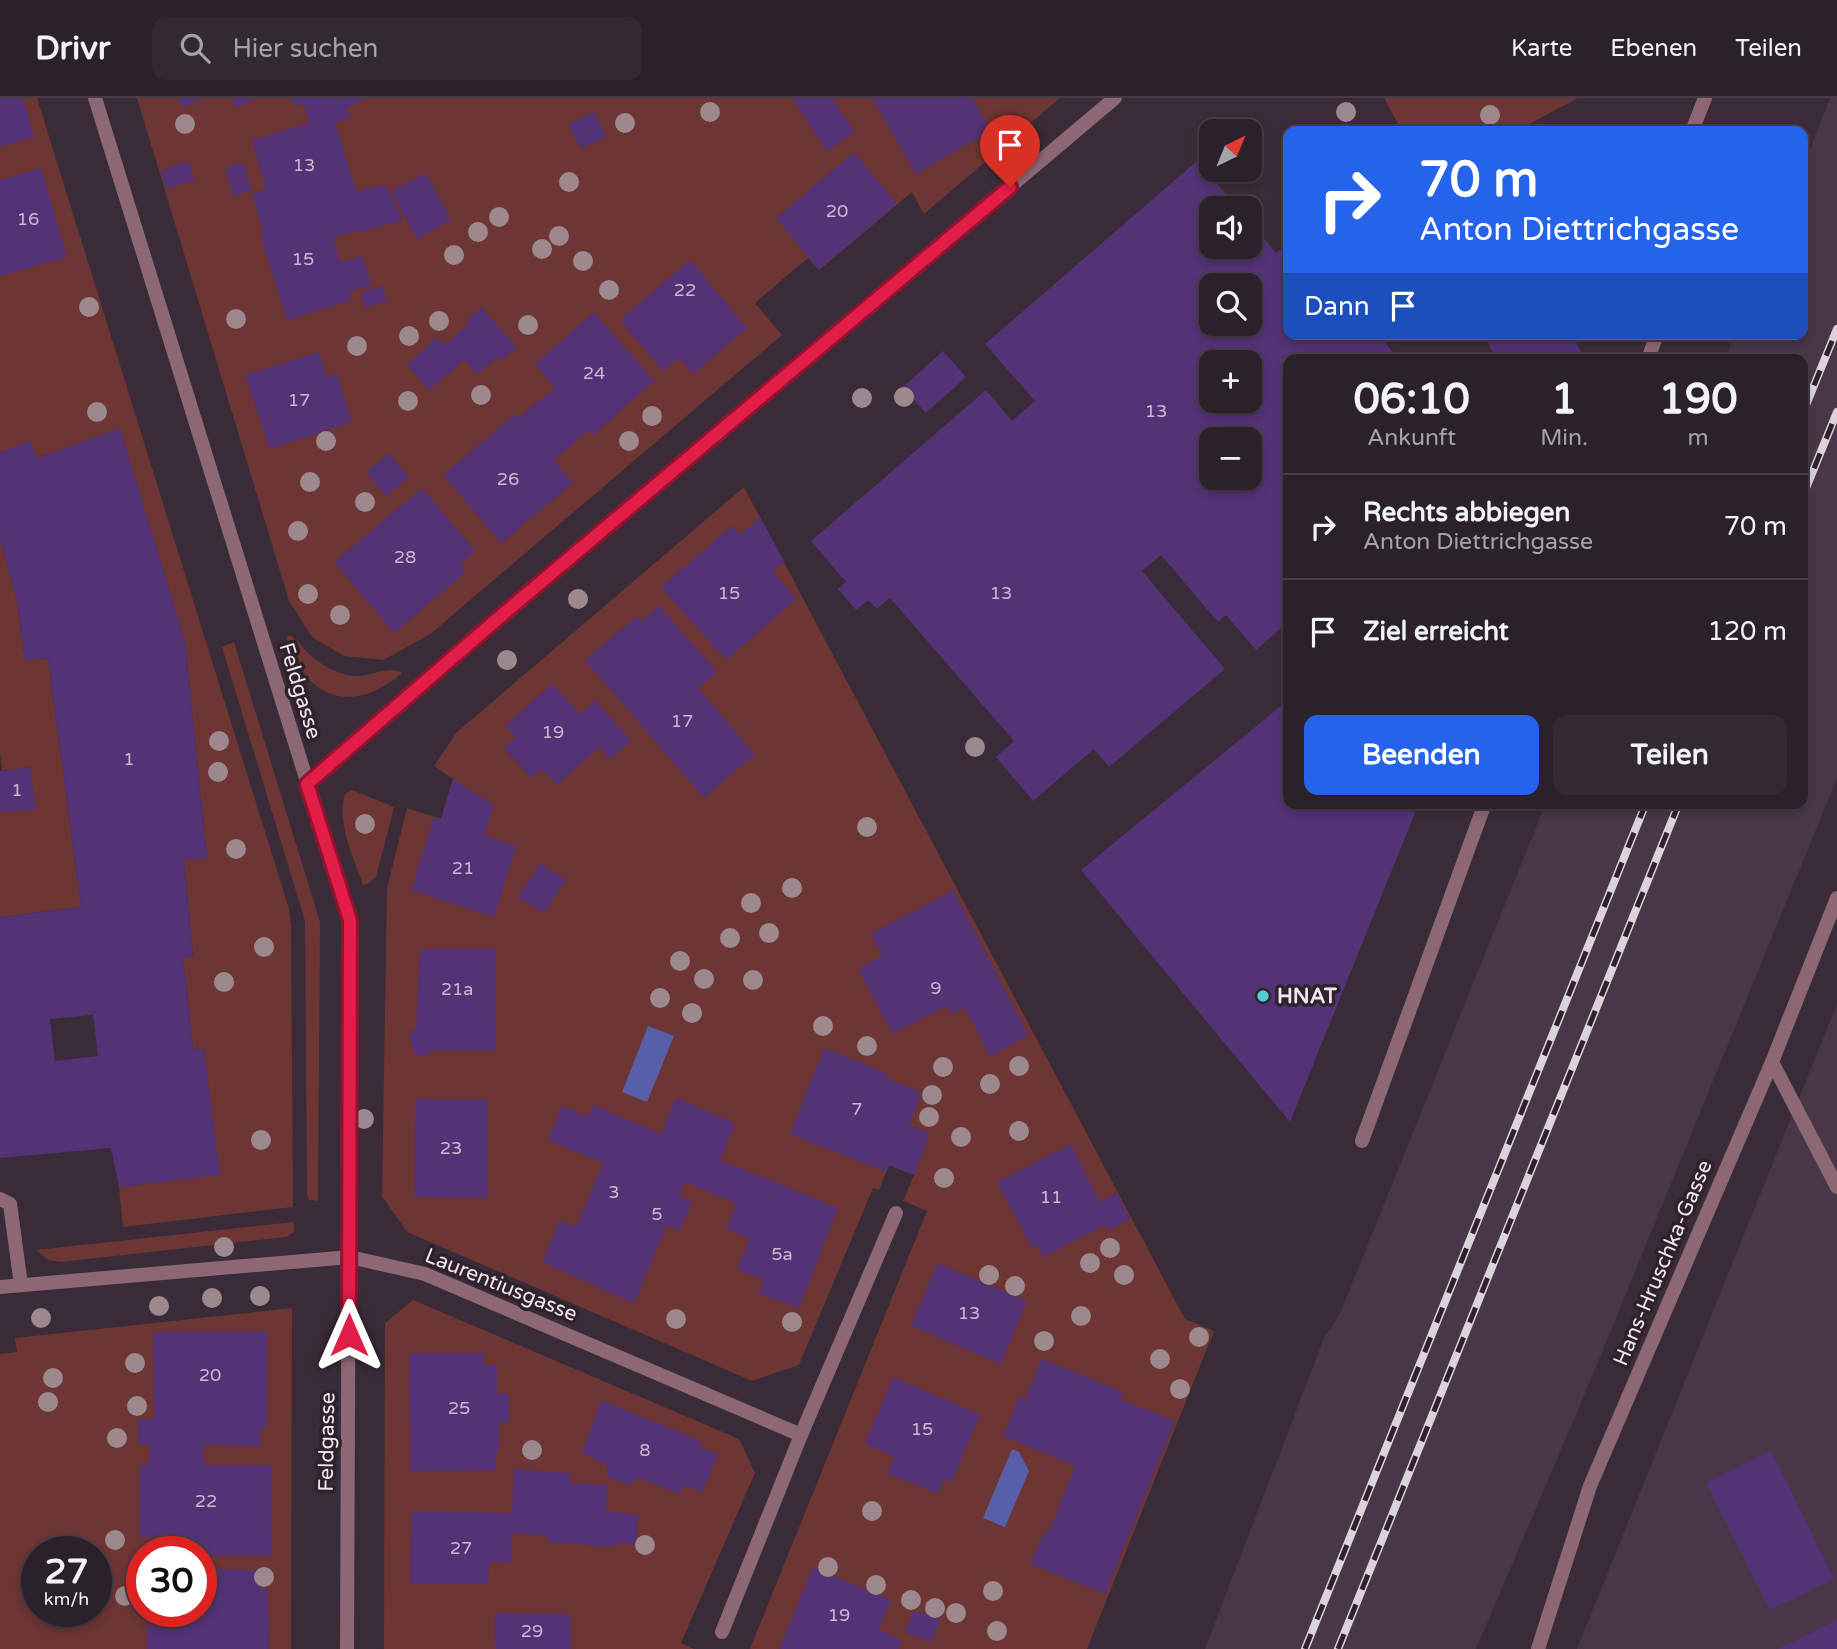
<!DOCTYPE html>
<html lang="de">
<head>
<meta charset="utf-8">
<style>
  body { margin:0; font-family:"Varela Round",sans-serif; background:#332932; color:#f1f3f6; height:100vh; display:flex; flex-direction:column; font-size:26px; white-space:nowrap }
  * { box-sizing:border-box; margin:0 }
  p { font-size:23px; color:#a6a3a8 }
  .icon { flex:none; width:38px; height:38px; fill:none; stroke:currentColor; stroke-width:2; stroke-linecap:round; stroke-linejoin:round }
  .map { position:relative; flex:1; overflow:hidden }
  .sheet { position:absolute; left:1283px; top:256px; width:525px; height:455px; display:flex; flex-direction:column; background:#2b212a; border-radius:14px; box-shadow:0 4px 10px #0003,0 0 0 2px #473e47 }
  .sheet>* { flex:none }
  .hud { position:absolute; left:1283px; top:28px; width:525px; height:214px; border-radius:14px; box-shadow:0 4px 10px #0003,0 0 0 2px #473e47; background:#2563eb; color:#fff; overflow:hidden }
  .needle { width:46px; rotate:43deg }
  .controls { position:absolute; left:1199px; top:21px; display:grid; gap:14px }
  .controls a { display:grid; place-items:center; width:63px; height:63px; border-radius:14px; background:#2b212a; box-shadow:0 4px 10px #0003,0 0 0 2px #473e47; font-size:35px }
  .speed { position:absolute; left:21px; top:1438px; display:flex; gap:14px; font-size:35px; font-weight:700; text-align:center }
  .speed>* { display:grid; place-content:center; width:91px; height:91px; border-radius:50%; background:#2b212a; box-shadow:0 4px 10px #0003,0 0 0 2px #473e47; line-height:1 }
  .speed small { font-size:18px; font-weight:400 }
  .speed .limit { border:10px solid #d22; background:#fff; color:#111 }
  .pin { position:absolute; display:grid; place-items:center; width:60px; height:60px; color:#fff; margin:-72px -30px; border-radius:50% 50% 50% 0; rotate:-45deg; box-shadow:0 0 7px #0007 }
  .pin .icon { rotate:45deg }
  .me { position:absolute; width:77px; margin:-38px; rotate:0deg; stroke-linejoin:round; filter:drop-shadow(0 0 5px #0008) }
  .turn { display:flex; align-items:center; gap:24px; height:147px; padding:0 21px; font-size:32px }
  .turn .icon { width:91px; height:91px; stroke-width:2.5 }
  .turn b { display:block; font-size:49px; line-height:60px }
  .then { display:flex; align-items:center; height:66px; padding:0 21px; background:#0003; gap:14px; font-size:26px }
  .eta { display:flex; justify-content:space-evenly; align-items:center; height:119px; text-align:center }
  .eta b { font-size:42px; font-weight:700; line-height:49px }
  .cta { display:flex; gap:14px; margin-top:auto; padding:14px 21px }
  .cta a { flex:1; height:80px; border-radius:14px; background:#2563eb; color:#fff; font-size:28px; font-weight:700; line-height:80px; text-align:center }
  .cta a+a { background:#332932; color:#f1f3f6 }
  ul { padding:0; list-style:none }
  li { display:flex; align-items:center; gap:21px; height:105px; padding:0 21px; border-top:2px solid #473e47 }
  li div { flex:1 }
  li b { display:block; font-size:26px }
  li em { font-style:normal }
  header { display:flex; align-items:center; gap:42px; box-sizing:border-box; height:98px; padding:0 35px; background:#2b212a; border-bottom:2px solid #473e47 }
  header strong { font-size:33px }
  nav { display:flex; gap:38px; margin-inline-start:auto; font-size:24px }
  .search { width:490px; height:63px; background:#332932; display:flex; align-items:center; gap:18px; box-sizing:border-box; padding:0 24px; border-radius:14px; color:#a6a3a8; font-size:26px }
  .map>svg:first-child { display:block }
</style>
</head>
<body>
<header>
<strong>Drivr</strong>
<div class="search"><svg class="icon" aria-label="search" viewBox="0 0 24 24"><circle cx="10" cy="10" r="6"/><path d="M15 15l6 6"/></svg>Hier suchen</div>
<nav><a>Karte</a><a>Ebenen</a><a>Teilen</a></nav>
</header>
<div class="map">
<svg width="1837" height="1551" viewBox="0 0 1837 1551">
  <rect width="100%" height="100%" fill="#392c38"/>
  <g fill="#493747">
    <polygon points="1830,0 1837,0 1837,680 1586,1293 1476,1551 1205,1551 1324,1240 1341,1213 1546,705 1802,705 1802,261 1725,261 1735,236 1802,236 1803,69"/>
    <polygon points="1837,906 1837,1551 1577,1551"/>
  </g>
  <g fill="#6d3533" fill-rule="evenodd">
    <polygon points="0,0 37,0 289,811 291,828 293,1109 123,1129 119,1089 219,1076 204,952 193,950 183,860 193,858 184,762 207,759 185,544 120,331 37,360 30,344 0,355"/>
    <polygon points="137,0 1060,0 924,116 912,94 819,172 808,160 755,205 782,237 429,537 383,562 344,558 312,539 289,503"/>
    <polygon points="1384,0 1578,0 1516,33 1402,33"/>
    <polygon points="744,389 1185,1221 1214,1233 1087,1551 750,1551 927,1113 903,1103 914,1077 889,1067 879,1092 873,1090 799,1267 752,1283 407,1134 382,1098 387,790 407,710 441,721 453,681 434,668 457,634"/>
    <polygon points="0,442 17,502 25,562 48,560 81,809 0,819 0,715 30,669 2,673 0,655"/>
    <path d="M 289,537 C 297,541 302,549 309,556 C 321,567 337,576 353,578 C 369,580 387,567 402,575 C 353,618 305,601 287,540 Z"/>
    <polygon points="234,544 320,824 318,1103 309,1102 307,1096 305,823 222,549"/>
    <path d="M 352,692 L 394,709 L 376,779 L 369,785 L 363,787 C 354,760 336,724 345,696 Z"/>
    <polygon points="294,1124 294,1134 286,1139 61,1164 49,1162 36,1152"/>
    <polygon points="413,1202 739,1341 755,1375 681,1545 694,1551 384,1551 385,1225"/>
    <path d="M 292,1210 L 291,1551 L 0,1551 L 0,1256 L 17,1254 L 15,1240 ZM 37,1454 L 96,1454 L 96,1514 L 37,1514 ZM 142,1454 L 201,1454 L 201,1514 L 142,1514 Z"/>
  </g>
  <g fill="#585ea8">
    <polygon points="648,928 674,938 647,1004 622,994"/>
    <polygon points="1012,1351 1019,1354 1029,1373 1005,1429 983,1420"/>
  </g>
  <g fill="#533276" fill-rule="evenodd">
    <polygon points="0,0 23,0 34,39 0,49"/>
    <polygon points="178,0 202,0 183,10"/>
    <polygon points="231,0 255,0 237,10"/>
    <polygon points="291,0 366,0 346,11 351,20 335,25 356,93 385,87 403,122 361,134 360,132 333,140 340,164 362,158 372,187 349,193 351,202 287,222 260,137 264,136 252,96 266,91 252,42 310,25 303,6 295,8"/>
    <polygon points="792,0 832,0 855,34 827,53"/>
    <polygon points="872,0 972,0 991,32 916,76"/>
    <polygon points="594,14 606,39 581,51 568,26"/>
    <polygon points="854,54 897,106 819,172 776,120"/>
    <polygon points="188,63 195,82 166,91 160,73"/>
    <path d="M 1197,63 L 1238,110 L 1211,110 L 1211,149 L 1250,149 L 1250,124 L 1276,155 L 1288,145 L 1288,236 L 1395,236 L 1385,245 L 1398,261 L 1288,261 L 1288,524 L 1256,552 L 1226,517 L 1218,524 L 1161,457 L 1142,473 L 1225,571 L 1109,669 L 1094,651 L 1033,703 L 996,659 L 1014,643 L 890,500 L 877,511 L 868,502 L 856,512 L 838,491 L 846,484 L 811,443 L 986,292 L 1012,323 L 1035,303 L 985,246 ZM 1211,187 L 1250,187 L 1250,226 L 1211,226 ZM 1211,264 L 1250,264 L 1250,303 L 1211,303 ZM 1211,341 L 1250,341 L 1250,380 L 1211,380 Z"/>
    <polygon points="243,64 252,92 233,98 225,70"/>
    <polygon points="41,70 67,159 0,178 0,82"/>
    <polygon points="426,75 451,122 417,141 391,93"/>
    <polygon points="690,162 747,230 693,276 679,260 663,273 620,222"/>
    <polygon points="383,188 387,203 365,210 361,194"/>
    <polygon points="481,209 517,249 501,263 497,259 477,277 464,262 429,292 407,267 437,239 444,247 469,226 466,223"/>
    <polygon points="594,214 654,283 593,337 589,332 554,362 573,385 501,445 443,377 515,316 518,320 555,290 535,266"/>
    <polygon points="1483,236 1572,236 1585,261 1496,261"/>
    <polygon points="943,253 966,279 926,315 903,289"/>
    <polygon points="319,254 326,279 337,275 352,324 270,351 245,277"/>
    <path d="M 120,330 L 185,544 L 207,760 L 184,762 L 193,859 L 183,860 L 193,950 L 204,952 L 220,1077 L 119,1089 L 111,1050 L 0,1060 L 0,819 L 81,809 L 48,560 L 25,562 L 17,502 L 0,442 L 0,355 L 30,343 L 37,360 ZM 93,917 L 98,958 L 55,963 L 50,921 Z"/>
    <polygon points="389,355 409,379 386,398 366,374"/>
    <polygon points="422,390 475,453 460,466 466,474 394,535 334,464"/>
    <polygon points="760,419 784,463 773,473 796,501 726,562 661,489 733,427 740,437"/>
    <polygon points="659,508 717,574 698,590 755,656 704,700 585,562 636,519 640,524"/>
    <polygon points="552,586 580,616 595,602 631,643 610,661 599,649 557,687 542,671 531,680 504,650 516,639 505,628"/>
    <polygon points="1288,602 1288,705 1419,705 1290,1024 1081,772"/>
    <polygon points="30,669 36,711 0,715 0,673"/>
    <polygon points="453,681 494,707 484,737 516,748 494,819 411,792 434,719 441,721"/>
    <polygon points="540,765 566,782 544,815 518,799"/>
    <polygon points="953,792 1028,937 990,959 965,910 952,916 946,908 893,936 858,871 882,858 871,836"/>
    <polygon points="420,851 495,851 496,953 438,952 419,959 414,954 409,935 416,930"/>
    <polygon points="824,950 887,975 885,980 922,994 909,1027 930,1036 914,1077 889,1067 886,1074 790,1036"/>
    <polygon points="676,1000 735,1025 720,1062 838,1110 799,1210 759,1195 764,1182 737,1171 750,1140 726,1131 736,1105 685,1084 679,1098 692,1104 680,1132 667,1127 634,1205 542,1164 559,1123 576,1129 603,1065 548,1042 562,1008 588,1019 593,1007 661,1036"/>
    <polygon points="415,1001 488,1002 488,1100 414,1099"/>
    <polygon points="1071,1046 1100,1104 1117,1095 1130,1121 1108,1133 1105,1127 1043,1159 1038,1148 1032,1150 997,1084"/>
    <polygon points="937,1165 1027,1203 1001,1266 911,1228"/>
    <polygon points="153,1234 267,1234 267,1329 261,1329 261,1348 204,1347 204,1367 271,1367 272,1458 201,1458 201,1454 180,1454 180,1438 140,1439 140,1367 149,1367 149,1346 138,1346 138,1321 154,1321"/>
    <polygon points="409,1255 483,1255 484,1267 497,1267 497,1296 509,1295 509,1324 499,1325 499,1355 496,1354 496,1372 410,1373"/>
    <polygon points="1042,1261 1123,1294 1120,1301 1175,1323 1105,1496 1030,1466 1043,1436 1049,1433 1075,1368 1003,1338 1019,1298 1025,1301"/>
    <polygon points="893,1279 980,1316 952,1384 944,1381 938,1396 887,1375 894,1358 865,1346"/>
    <polygon points="601,1302 701,1343 699,1349 718,1356 702,1394 684,1387 680,1396 638,1380 630,1387 608,1379 606,1366 582,1355"/>
    <polygon points="1771,1352 1834,1481 1770,1512 1706,1385"/>
    <polygon points="514,1371 571,1375 570,1385 607,1387 606,1413 638,1417 636,1447 615,1445 614,1449 547,1444 547,1438 511,1435 511,1464 490,1464 488,1486 410,1486 412,1413 512,1415"/>
    <polygon points="41,1447 66,1447 66,1454 42,1454"/>
    <polygon points="813,1469 891,1502 879,1532 902,1542 898,1551 779,1551"/>
    <polygon points="201,1471 262,1472 261,1492 268,1491 269,1551 147,1551 147,1514 201,1514"/>
    <polygon points="914,1512 940,1522 931,1544 905,1534"/>
    <polygon points="494,1515 570,1516 571,1551 495,1551"/>
    <polygon points="1837,1522 1837,1551 1778,1551"/>
  </g>
  <g fill="none" stroke-linecap="round" stroke-linejoin="round">
    <g stroke="#8d6774" stroke-width="14">
      <polyline points="1648,261 1657,236"/>
      <polyline points="1772,964 1837,1089"/>
      <polyline points="1362,1043 1485,705"/>
      <polyline points="0,1101 10,1106 21,1187"/>
    </g>
    <g stroke="#8d6774" stroke-width="14">
      <polyline points="95,0 350,822 347,1551"/>
      <polyline points="1692,33 1705,0"/>
      <polyline points="308,686 502,517 1115,0"/>
      <polyline points="0,1189 350,1159 425,1176 801,1337"/>
      <polyline points="722,1534 801,1337 896,1115"/>
      <polyline points="1538,1551 1590,1388 1772,964 1837,800"/>
    </g>
    <defs>
      <g id="rail">
        <polyline points="1802,317 1837,231"/>
        <polyline points="1802,400 1837,314"/>
        <polyline points="1305,1551 1646,705"/>
        <polyline points="1338,1551 1679,705"/>
      </g>
    </defs>
    <use href="#rail" stroke="#dbd2da" stroke-width="8"/>
    <use href="#rail" stroke="#2f222d" stroke-width="5" stroke-dasharray="16" stroke-linecap="butt"/>
  </g>
  <g fill="#9d888d">
    <circle cx="710" cy="14" r="10"/>
    <circle cx="1346" cy="14" r="10"/>
    <circle cx="1490" cy="17" r="10"/>
    <circle cx="625" cy="25" r="10"/>
    <circle cx="185" cy="26" r="10"/>
    <circle cx="569" cy="84" r="10"/>
    <circle cx="499" cy="119" r="10"/>
    <circle cx="478" cy="134" r="10"/>
    <circle cx="559" cy="138" r="10"/>
    <circle cx="542" cy="151" r="10"/>
    <circle cx="454" cy="157" r="10"/>
    <circle cx="583" cy="163" r="10"/>
    <circle cx="609" cy="192" r="10"/>
    <circle cx="89" cy="209" r="10"/>
    <circle cx="236" cy="221" r="10"/>
    <circle cx="439" cy="223" r="10"/>
    <circle cx="528" cy="227" r="10"/>
    <circle cx="409" cy="238" r="10"/>
    <circle cx="357" cy="248" r="10"/>
    <circle cx="481" cy="297" r="10"/>
    <circle cx="904" cy="299" r="10"/>
    <circle cx="862" cy="300" r="10"/>
    <circle cx="408" cy="303" r="10"/>
    <circle cx="97" cy="314" r="10"/>
    <circle cx="652" cy="318" r="10"/>
    <circle cx="326" cy="343" r="10"/>
    <circle cx="629" cy="343" r="10"/>
    <circle cx="310" cy="384" r="10"/>
    <circle cx="365" cy="404" r="10"/>
    <circle cx="298" cy="433" r="10"/>
    <circle cx="308" cy="496" r="10"/>
    <circle cx="578" cy="501" r="10"/>
    <circle cx="340" cy="517" r="10"/>
    <circle cx="507" cy="562" r="10"/>
    <circle cx="219" cy="643" r="10"/>
    <circle cx="975" cy="649" r="10"/>
    <circle cx="218" cy="674" r="10"/>
    <circle cx="365" cy="726" r="10"/>
    <circle cx="867" cy="729" r="10"/>
    <circle cx="236" cy="751" r="10"/>
    <circle cx="792" cy="790" r="10"/>
    <circle cx="751" cy="805" r="10"/>
    <circle cx="769" cy="835" r="10"/>
    <circle cx="730" cy="840" r="10"/>
    <circle cx="264" cy="849" r="10"/>
    <circle cx="680" cy="863" r="10"/>
    <circle cx="704" cy="881" r="10"/>
    <circle cx="753" cy="882" r="10"/>
    <circle cx="224" cy="884" r="10"/>
    <circle cx="660" cy="900" r="10"/>
    <circle cx="692" cy="915" r="10"/>
    <circle cx="823" cy="928" r="10"/>
    <circle cx="867" cy="948" r="10"/>
    <circle cx="1019" cy="968" r="10"/>
    <circle cx="943" cy="969" r="10"/>
    <circle cx="990" cy="986" r="10"/>
    <circle cx="932" cy="997" r="10"/>
    <circle cx="929" cy="1019" r="10"/>
    <circle cx="364" cy="1021" r="10"/>
    <circle cx="1019" cy="1033" r="10"/>
    <circle cx="961" cy="1039" r="10"/>
    <circle cx="261" cy="1042" r="10"/>
    <circle cx="944" cy="1080" r="10"/>
    <circle cx="224" cy="1149" r="10"/>
    <circle cx="1110" cy="1150" r="10"/>
    <circle cx="1090" cy="1165" r="10"/>
    <circle cx="989" cy="1177" r="10"/>
    <circle cx="1124" cy="1177" r="10"/>
    <circle cx="1015" cy="1188" r="10"/>
    <circle cx="260" cy="1198" r="10"/>
    <circle cx="212" cy="1200" r="10"/>
    <circle cx="159" cy="1208" r="10"/>
    <circle cx="1081" cy="1218" r="10"/>
    <circle cx="41" cy="1220" r="10"/>
    <circle cx="676" cy="1221" r="10"/>
    <circle cx="792" cy="1224" r="10"/>
    <circle cx="1199" cy="1239" r="10"/>
    <circle cx="1044" cy="1243" r="10"/>
    <circle cx="1160" cy="1261" r="10"/>
    <circle cx="135" cy="1265" r="10"/>
    <circle cx="53" cy="1280" r="10"/>
    <circle cx="1180" cy="1291" r="10"/>
    <circle cx="48" cy="1304" r="10"/>
    <circle cx="137" cy="1308" r="10"/>
    <circle cx="117" cy="1340" r="10"/>
    <circle cx="532" cy="1352" r="10"/>
    <circle cx="872" cy="1413" r="10"/>
    <circle cx="115" cy="1442" r="10"/>
    <circle cx="645" cy="1447" r="10"/>
    <circle cx="828" cy="1469" r="10"/>
    <circle cx="264" cy="1479" r="10"/>
    <circle cx="876" cy="1487" r="10"/>
    <circle cx="993" cy="1493" r="10"/>
    <circle cx="125" cy="1498" r="10"/>
    <circle cx="911" cy="1502" r="10"/>
    <circle cx="935" cy="1510" r="10"/>
    <circle cx="956" cy="1515" r="10"/>
    <circle cx="997" cy="1533" r="10"/>
  </g>
  <g fill="none" stroke-linecap="round" stroke-linejoin="round">
    <defs>
      <polyline id="route" points="349,1237 350,822 307,686 502,517 1010,89"/>
    </defs>
    <use href="#route" stroke="#92132f" stroke-width="18"/>
    <use href="#route" stroke="#e11d48" stroke-width="12"/>
  </g>
  <circle fill="#51ccd1" stroke="#2f222d" stroke-width="2.5" cx="1263" cy="898" r="7"/>
  <g text-anchor="middle" dominant-baseline="central" stroke-width="7" stroke-linejoin="round" paint-order="stroke">
    <g font-size="18" fill="#c8b9d0">
      <text x="304" y="67">13</text>
      <text x="837" y="113">20</text>
      <text x="28" y="121">16</text>
      <text x="303" y="161">15</text>
      <text x="685" y="192">22</text>
      <text x="594" y="275">24</text>
      <text x="299" y="302">17</text>
      <text x="1156" y="313">13</text>
      <text x="508" y="381">26</text>
      <text x="405" y="459">28</text>
      <text x="729" y="495">15</text>
      <text x="1001" y="495">13</text>
      <text x="682" y="623">17</text>
      <text x="553" y="634">19</text>
      <text x="129" y="661">1</text>
      <text x="17" y="692">1</text>
      <text x="463" y="770">21</text>
      <text x="936" y="890">9</text>
      <text x="457" y="891">21a</text>
      <text x="857" y="1011">7</text>
      <text x="451" y="1050">23</text>
      <text x="614" y="1094">3</text>
      <text x="1051" y="1099">11</text>
      <text x="657" y="1116">5</text>
      <text x="782" y="1156">5a</text>
      <text x="969" y="1215">13</text>
      <text x="210" y="1277">20</text>
      <text x="459" y="1310">25</text>
      <text x="922" y="1331">15</text>
      <text x="645" y="1352">8</text>
      <text x="206" y="1403">22</text>
      <text x="461" y="1450">27</text>
      <text x="839" y="1517">19</text>
      <text x="532" y="1533">29</text>
    </g>
    <g font-size="21" fill="#efe6ee" stroke="#2f222d">
      <text transform="translate(300 593) rotate(73)">Feldgasse</text>
      <text transform="translate(1663 1165) rotate(-67)">Hans-Hruschka-Gasse</text>
      <text transform="translate(501 1187) rotate(22)">Laurentiusgasse</text>
      <text transform="translate(327 1344) rotate(-89)">Feldgasse</text>
    </g>
    <g font-size="21" font-weight="bold" fill="#efe6ee" stroke="#2f222d" text-anchor="start">
      <text x="1277" y="898">HNAT</text>
    </g>
  </g>
</svg>
<div class="controls">
<a><svg class="needle" viewBox="-14 -14 28 28"><path d="M0-13l5 13h-10z" fill="#e53935"/><path d="M0 13l5-13h-10z" fill="#a6a3a8"/></svg></a>
<a><svg class="icon" aria-label="sound" viewBox="0 0 24 24"><path d="M4 9h4l5-4v14l-5-4H4zM17 9q2 3 0 6"/></svg></a>
<a><svg class="icon" aria-label="search" viewBox="0 0 24 24"><circle cx="10" cy="10" r="6"/><path d="M15 15l6 6"/></svg></a>
<a>+</a>
<a>−</a>
</div>
<div class="speed"><div>27<small>km/h</small></div><div class="limit">30</div></div>
<div class="pin" style="left:1010px;top:89px;background:#d93025"><svg class="icon" aria-label="arrive" viewBox="0 0 24 24"><path d="M6 21V4h12l-3 4 3 4H6"/></svg></div>
<svg class="me" style="left:349px;top:1237px" viewBox="-20 -20 40 40"><path d="M0-17L14 15 0 8-14 15z" fill="#e11d48" stroke="#fff" stroke-width="4"/></svg>
<div class="hud">
<div class="turn"><svg class="icon" aria-label="right" viewBox="0 0 24 24"><path d="M7 20v-9h11M14 6l5 5-5 5"/></svg><div><b>70 m</b>Anton Diettrichgasse</div></div>
<div class="then">Dann<svg class="icon" aria-label="arrive" viewBox="0 0 24 24"><path d="M6 21V4h12l-3 4 3 4H6"/></svg></div>
</div>
<section class="sheet">
<div class="eta">
<div><b>06:10</b><p>Ankunft</p></div>
<div><b>1</b><p>Min.</p></div>
<div><b>190</b><p>m</p></div>
</div>
<ul>
<li><svg class="icon" aria-label="right" viewBox="0 0 24 24"><path d="M7 20v-9h11M14 6l5 5-5 5"/></svg><div><b>Rechts abbiegen</b><p>Anton Diettrichgasse</p></div><em>70 m</em></li>
<li><svg class="icon" aria-label="arrive" viewBox="0 0 24 24"><path d="M6 21V4h12l-3 4 3 4H6"/></svg><div><b>Ziel erreicht</b></div><em>120 m</em></li>
</ul>
<div class="cta"><a>Beenden</a><a>Teilen</a></div>
</section>
</div>
</body>
</html>
